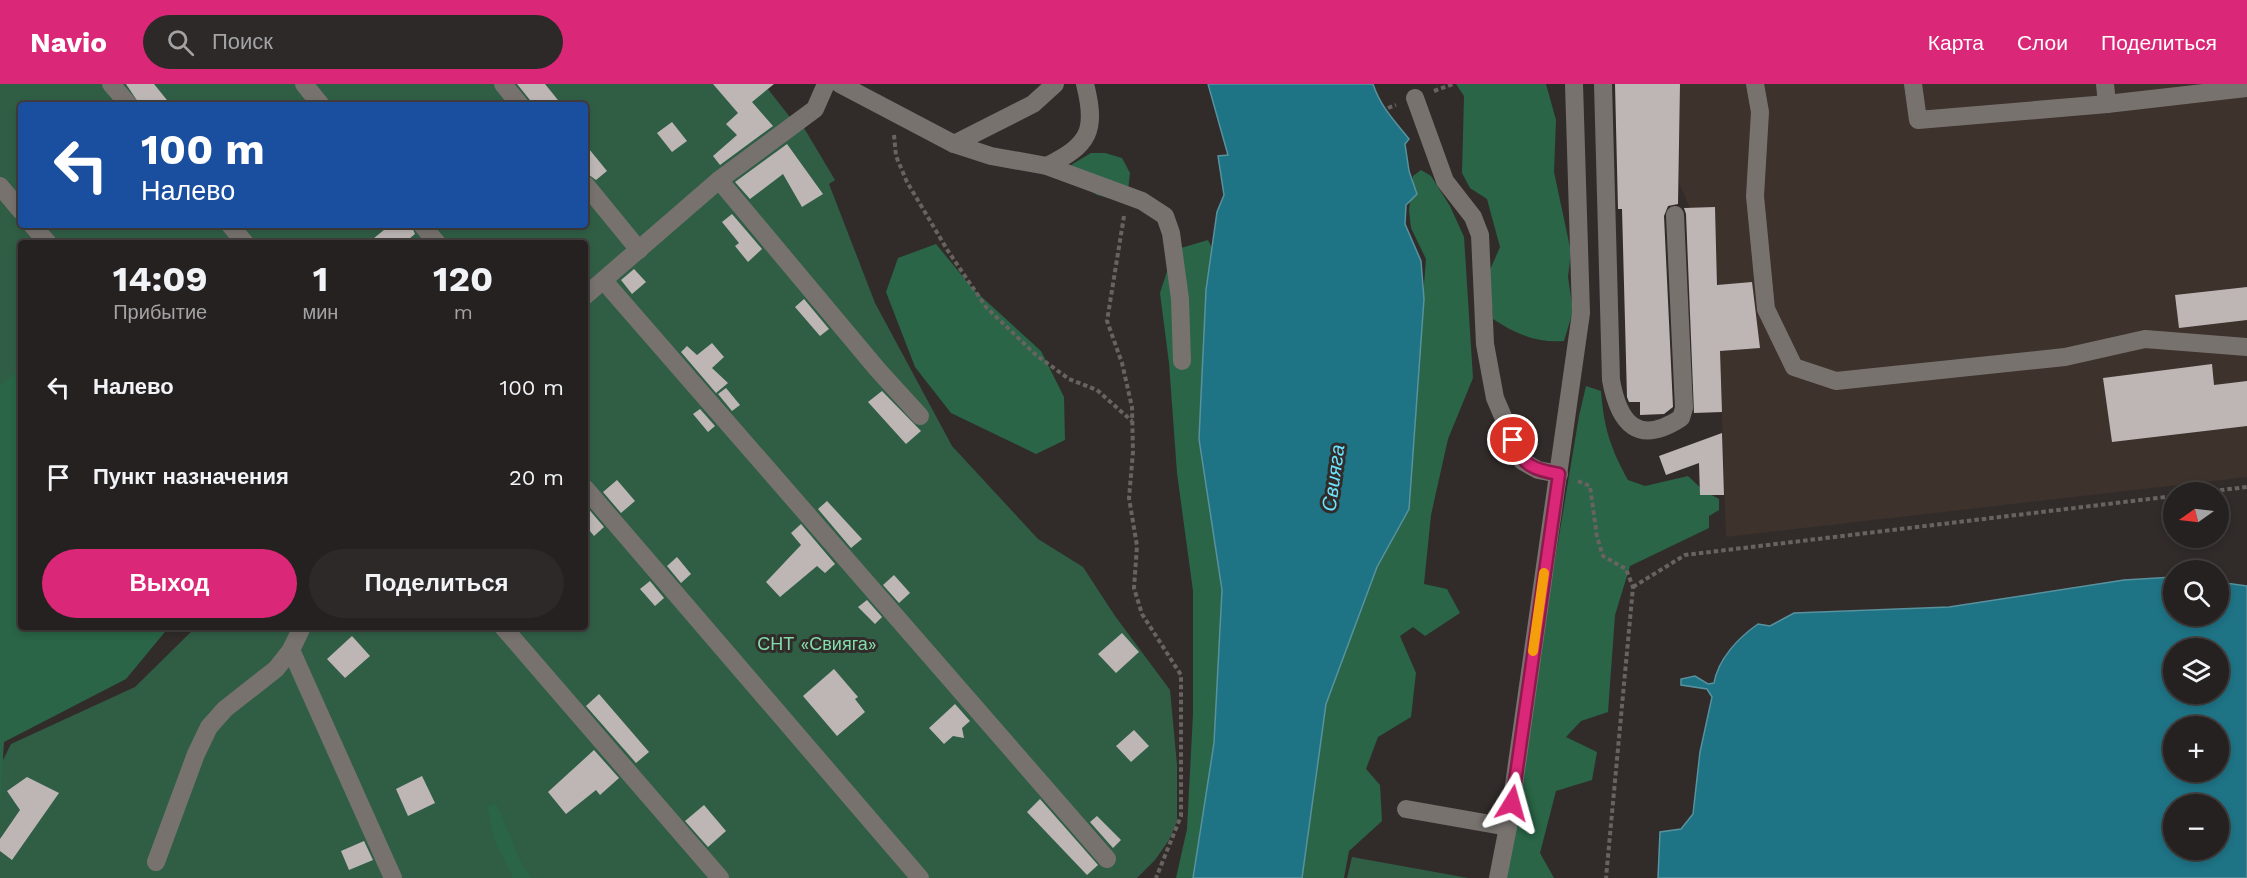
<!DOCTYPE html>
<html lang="ru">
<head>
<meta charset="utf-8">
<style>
  body { margin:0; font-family:"Work Sans",sans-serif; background:#2d2929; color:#f1f3f6; height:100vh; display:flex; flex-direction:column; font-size:22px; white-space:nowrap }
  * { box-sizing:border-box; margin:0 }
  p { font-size:20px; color:#a3a3a5 }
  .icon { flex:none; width:33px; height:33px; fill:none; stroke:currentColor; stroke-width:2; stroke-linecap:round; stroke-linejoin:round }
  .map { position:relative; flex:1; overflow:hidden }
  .panel { position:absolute; left:18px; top:156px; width:570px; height:390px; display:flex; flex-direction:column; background:#252120; border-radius:6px; box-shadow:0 3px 9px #0003,0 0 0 2px #423e3e }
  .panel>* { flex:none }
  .guide { position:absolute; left:18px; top:18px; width:570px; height:126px; border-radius:6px; box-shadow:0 3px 9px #0003,0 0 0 2px #423e3e; background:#1a4fa0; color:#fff; overflow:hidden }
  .needle { width:39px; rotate:256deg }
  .fabs { position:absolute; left:2163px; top:398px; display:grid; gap:12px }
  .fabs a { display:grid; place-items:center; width:66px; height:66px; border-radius:50%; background:#252120; box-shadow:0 3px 9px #0003,0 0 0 2px #423e3e; font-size:30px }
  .pin { position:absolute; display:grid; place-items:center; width:51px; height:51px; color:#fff; margin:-26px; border:3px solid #fff; border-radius:50%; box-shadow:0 2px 6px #0007 }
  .me { position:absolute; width:66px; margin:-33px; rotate:8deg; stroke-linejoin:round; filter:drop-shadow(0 0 4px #0008) }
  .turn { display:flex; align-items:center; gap:21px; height:126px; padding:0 24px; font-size:27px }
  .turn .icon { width:78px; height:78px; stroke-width:2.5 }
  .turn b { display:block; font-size:42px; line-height:51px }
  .eta { display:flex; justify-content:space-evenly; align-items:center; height:102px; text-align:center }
  .eta b { font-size:36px; font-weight:700; line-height:42px }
  .primary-button { display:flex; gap:12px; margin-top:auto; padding:12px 24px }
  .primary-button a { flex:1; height:69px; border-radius:36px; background:#db2777; color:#fff; font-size:24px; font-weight:700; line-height:69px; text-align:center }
  .primary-button a+a { background:#2d2929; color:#f1f3f6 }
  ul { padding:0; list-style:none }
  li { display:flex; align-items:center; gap:18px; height:90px; padding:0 24px }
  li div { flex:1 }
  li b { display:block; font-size:22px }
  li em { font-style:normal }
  header { display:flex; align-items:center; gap:36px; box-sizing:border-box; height:84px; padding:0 30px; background:#db2777; color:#fff }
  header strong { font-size:28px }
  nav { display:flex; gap:33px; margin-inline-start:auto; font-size:21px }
  .search { width:420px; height:54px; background:#2d2929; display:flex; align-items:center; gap:15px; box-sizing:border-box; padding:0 21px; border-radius:33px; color:#a3a3a5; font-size:22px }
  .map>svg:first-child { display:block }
</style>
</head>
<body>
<header>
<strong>Navio</strong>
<div class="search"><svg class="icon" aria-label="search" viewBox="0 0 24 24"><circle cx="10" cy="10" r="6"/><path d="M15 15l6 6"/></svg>Поиск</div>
<nav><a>Карта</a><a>Слои</a><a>Поделиться</a></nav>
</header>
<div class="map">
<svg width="2247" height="794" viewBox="0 0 2247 794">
  <rect width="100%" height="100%" fill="#312c2a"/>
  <polygon fill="#3d322c" points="1680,0 2247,0 2247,393 1726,453 1715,124 1690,124 1679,99"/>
  <g fill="#305e45" fill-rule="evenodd">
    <path d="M 0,0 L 764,0 L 800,46 L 804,44 L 835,96 L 829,100 L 875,219 L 952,362 L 1038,455 L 1083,483 L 1115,532 L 1170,606 L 1177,681 L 1177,737 L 1169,756 L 1155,776 L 1137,794 L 0,794 L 0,682 L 11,660 L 135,603 L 196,543 L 585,543 L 585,159 L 21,159 L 21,291 L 0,308 ZM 21,21 L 585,21 L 585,141 L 21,141 Z"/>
    <polygon points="1352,773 1468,794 1347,794"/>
  </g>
  <g fill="#296546">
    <path d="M 1456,0 L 1546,0 L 1556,36 L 1554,88 L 1571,168 L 1568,193 L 1573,227 L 1564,257 C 1536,259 1516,250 1493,235 L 1489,188 L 1500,163 L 1487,115 L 1470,104 L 1462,89 L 1464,12 Z"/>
    <polygon points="1091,69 1105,69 1122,74 1130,89 1128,107 1109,114 1097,111 1076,97 1071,81"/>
    <polygon points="1421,86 1431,92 1450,122 1464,153 1473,294 1448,355 1431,431 1424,500 1447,505 1460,529 1425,552 1413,543 1400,552 1416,589 1411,633 1378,653 1366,685 1380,701 1382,737 1349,767 1344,794 1287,794 1311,647 1417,289 1426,175 1411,144 1409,126 1413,92"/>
    <polygon points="1208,156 1212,164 1206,206 1204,280 1222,506 1214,659 1193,794 1176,794 1187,745 1193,630 1193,507 1177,389 1169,279 1160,209 1174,166"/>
    <polygon points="936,160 973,205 1041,267 1064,313 1065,356 1036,370 951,329 915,283 886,208 898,174"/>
    <polygon points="21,285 21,543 169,543 126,595 4,658 0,723 0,301"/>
    <path d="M 1586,302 L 1601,307 C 1604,344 1610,363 1628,396 L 1645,402 L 1688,392 L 1704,407 L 1719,415 L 1719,426 L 1709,432 L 1709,444 L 1630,482 L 1615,531 L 1608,628 L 1581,637 L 1566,653 L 1597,668 L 1592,696 L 1556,707 L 1540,769 L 1554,794 L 1502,794 L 1579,332 Z"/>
    <polygon points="496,719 520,776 531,794 513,794 495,757 487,723"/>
  </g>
  <g fill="#1e7385" stroke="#58929e" stroke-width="1.5" fill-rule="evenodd">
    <path d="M 1208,0 L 1373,0 C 1381,24 1395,37 1409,55 L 1405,60 L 1409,87 L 1417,110 L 1406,121 L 1405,140 L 1421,177 L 1424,215 L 1409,425 L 1377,483 L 1326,620 L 1302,794 L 1193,794 L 1214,659 L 1222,506 L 1199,355 L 1206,206 L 1217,128 L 1224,111 L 1218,72 L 1228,71 Z"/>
    <path d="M 2173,493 L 2174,531 L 2218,531 L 2219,498 L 2247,502 L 2247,794 L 1658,794 L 1660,748 L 1681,745 L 1693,730 L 1700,668 L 1712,613 L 1707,605 L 1681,601 L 1681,595 L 1695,592 L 1708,600 L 1714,599 C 1718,575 1739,553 1758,540 L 1770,542 L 1794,529 L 1949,523 L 2124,496 ZM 2174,564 L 2218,564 L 2218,609 L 2174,609 ZM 2174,642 L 2218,642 L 2218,687 L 2174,687 ZM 2174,720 L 2218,720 L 2218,765 L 2174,765 Z"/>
  </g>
  <g fill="#bdb6b5">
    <polygon points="126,0 154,0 171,21 140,21"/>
    <polygon points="517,0 545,0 562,21 534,21"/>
    <polygon points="713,0 774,0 752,18 773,42 720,81 713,72 737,51 726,40 738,29"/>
    <polygon points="1615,0 1680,0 1678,120 1668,122 1664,132 1673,323 1664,330 1640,331 1640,318 1629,318 1627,313 1622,125 1618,125"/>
    <polygon points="672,38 687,57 672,68 657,49"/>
    <polygon points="585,60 607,87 596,96 585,88"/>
    <polygon points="787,60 823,110 802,123 783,90 750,115 735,98"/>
    <polygon points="1715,123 1717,201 1752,198 1760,264 1720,267 1722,328 1694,329 1686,130 1684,124"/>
    <polygon points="732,130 762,165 748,178 735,162 739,159 722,138"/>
    <polygon points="390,141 411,141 415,150 404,159 368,159"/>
    <polygon points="634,185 646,198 632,210 621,196"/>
    <polygon points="2247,203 2247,236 2179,244 2175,211"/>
    <polygon points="804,215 829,245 820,252 795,223"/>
    <polygon points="712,259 724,273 712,284 728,299 716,309 681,268 687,262 697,271"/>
    <polygon points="2212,280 2214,301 2247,297 2247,342 2112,358 2103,294"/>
    <polygon points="726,304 740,321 732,327 718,310"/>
    <polygon points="882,307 921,347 906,360 868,318"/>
    <polygon points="700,325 715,342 708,348 693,330"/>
    <polygon points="1722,349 1724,411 1700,411 1699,379 1666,391 1659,372"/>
    <polygon points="617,396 635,417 621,429 603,408"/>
    <polygon points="827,417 862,455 851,464 818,425"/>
    <polygon points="586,422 604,443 594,452 585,441"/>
    <polygon points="801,440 835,480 825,489 817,482 780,513 766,498 801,461 791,449"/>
    <polygon points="677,473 691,490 681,499 667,482"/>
    <polygon points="894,491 910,509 899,519 883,501"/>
    <polygon points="650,497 664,514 655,522 640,505"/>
    <polygon points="867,516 882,533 875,540 858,523"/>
    <polygon points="1122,549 1139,568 1116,589 1098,570"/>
    <polygon points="352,552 370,572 345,594 327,575"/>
    <polygon points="834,585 858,613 855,615 865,628 837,652 803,612"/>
    <polygon points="599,610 649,668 636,679 586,622"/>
    <polygon points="955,620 970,637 962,644 964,654 953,652 944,660 929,644"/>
    <polygon points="1134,646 1149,662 1131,678 1116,662"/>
    <polygon points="594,666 619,694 600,711 596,706 566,730 548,708"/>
    <polygon points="422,692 435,719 408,732 396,705"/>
    <polygon points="27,693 59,709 12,776 0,767 0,755 20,726 7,707"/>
    <polygon points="1040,715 1098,781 1087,791 1027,728"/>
    <polygon points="704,721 726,747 708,763 685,737"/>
    <polygon points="1097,732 1121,756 1113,764 1090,738"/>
    <polygon points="364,757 373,776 349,786 341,767"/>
  </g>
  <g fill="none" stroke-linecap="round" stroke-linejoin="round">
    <g stroke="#686361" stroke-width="4" stroke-dasharray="4.5 3" stroke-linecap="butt">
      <polyline points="1434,7 1453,0"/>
      <polyline points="1388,24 1396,21"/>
      <polyline points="894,51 896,72 907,98 948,167 986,223 1036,271 1069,295 1097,306 1132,337"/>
      <polyline points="1124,132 1107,237 1122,279 1132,323 1133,368 1129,414 1137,462 1134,504 1142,530 1181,591 1181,732 1156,794"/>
      <polyline points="1578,397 1590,402 1597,453 1603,472 1626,485 1633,503 1606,794"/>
      <polyline points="2205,408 2247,403"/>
      <polyline points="1633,503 1685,471 2174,412"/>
    </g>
    <g stroke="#78726f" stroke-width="18">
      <polyline points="111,0 129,21"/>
      <polyline points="304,0 321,21"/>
      <polyline points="503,0 520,21"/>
      <polyline points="840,0 954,60 991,72 1047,82 1142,117 1165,132 1171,149 1180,215 1182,277"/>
      <path d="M 1603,0 L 1611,296 C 1619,340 1638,362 1681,334 L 1684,324 L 1675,131"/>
      <polyline points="1755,0 1760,28 1755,112 1766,225 1794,283 1836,297 2065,273 2145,255 2247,263"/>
      <polyline points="1913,0 1918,36 2107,20"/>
      <polyline points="2105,0 2107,20 2247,4"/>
      <polyline points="1415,14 1445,97 1473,133 1480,151 1485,260 1495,314 1522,377 1538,386 1559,390"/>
      <polyline points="954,60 1033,20 1055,0"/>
      <path d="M 1047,82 C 1089,61 1097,47 1085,0"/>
      <polyline points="719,96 878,286 920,332"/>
      <polyline points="585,100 639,166"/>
      <polyline points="0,102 21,127"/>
      <polyline points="32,141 48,159"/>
      <polyline points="230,141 245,159"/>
      <polyline points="422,141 437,159"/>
      <polyline points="604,197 1107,775"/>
      <polyline points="585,212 719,96 815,25 826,0"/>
      <polyline points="585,404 920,794"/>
      <polyline points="503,543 720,794"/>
      <polyline points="291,566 393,794"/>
      <polyline points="1406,725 1508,743"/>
      <polyline points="156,778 196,670 209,643 225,625 276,585 291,566 302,543"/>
      <polyline points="1498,794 1508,743 1581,229 1574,0"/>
    </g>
  </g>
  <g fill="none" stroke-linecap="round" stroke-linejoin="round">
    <defs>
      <path id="route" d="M 1512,719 L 1559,390 C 1531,385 1524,382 1513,356"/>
    </defs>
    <use href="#route" stroke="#8e194d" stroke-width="15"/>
    <use href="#route" stroke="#db2777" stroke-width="10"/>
    <polyline stroke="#f59e0b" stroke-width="10" points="1533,567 1544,489"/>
  </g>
  <g text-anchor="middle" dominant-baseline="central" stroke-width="6" stroke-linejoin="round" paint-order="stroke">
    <g font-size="18" fill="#84dcab" stroke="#312c2a">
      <text x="817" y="559">СНТ «Свияга»</text>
    </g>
    <g font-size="20" font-style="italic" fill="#6ee3fe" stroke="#312c2a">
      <text transform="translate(1333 394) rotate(-82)">Свияга</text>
    </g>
  </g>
</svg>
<div class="fabs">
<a><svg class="needle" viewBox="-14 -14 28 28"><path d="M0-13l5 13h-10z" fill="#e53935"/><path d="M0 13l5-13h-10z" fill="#a3a3a5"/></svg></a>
<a><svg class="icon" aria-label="search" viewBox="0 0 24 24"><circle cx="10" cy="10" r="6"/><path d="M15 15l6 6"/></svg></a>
<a><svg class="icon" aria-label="layers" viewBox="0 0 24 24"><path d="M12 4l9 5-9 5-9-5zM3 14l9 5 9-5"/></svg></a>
<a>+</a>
<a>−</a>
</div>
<div class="pin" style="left:1513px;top:356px;background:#d93025"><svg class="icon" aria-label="arrive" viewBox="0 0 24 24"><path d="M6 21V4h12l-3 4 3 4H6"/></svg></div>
<svg class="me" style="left:1512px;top:719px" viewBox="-20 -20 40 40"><path d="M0-17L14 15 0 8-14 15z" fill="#db2777" stroke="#fff" stroke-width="4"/></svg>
<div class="guide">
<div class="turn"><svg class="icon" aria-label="left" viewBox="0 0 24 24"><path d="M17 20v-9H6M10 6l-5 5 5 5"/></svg><div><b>100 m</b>Налево</div></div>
</div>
<section class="panel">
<div class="eta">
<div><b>14:09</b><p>Прибытие</p></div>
<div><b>1</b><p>мин</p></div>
<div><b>120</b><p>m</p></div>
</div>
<ul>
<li><svg class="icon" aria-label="left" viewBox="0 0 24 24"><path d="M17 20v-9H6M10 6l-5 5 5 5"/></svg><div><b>Налево</b></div><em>100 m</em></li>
<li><svg class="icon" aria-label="arrive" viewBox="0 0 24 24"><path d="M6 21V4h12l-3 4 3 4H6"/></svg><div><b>Пункт назначения</b></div><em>20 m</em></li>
</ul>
<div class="primary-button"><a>Выход</a><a>Поделиться</a></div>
</section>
</div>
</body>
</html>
